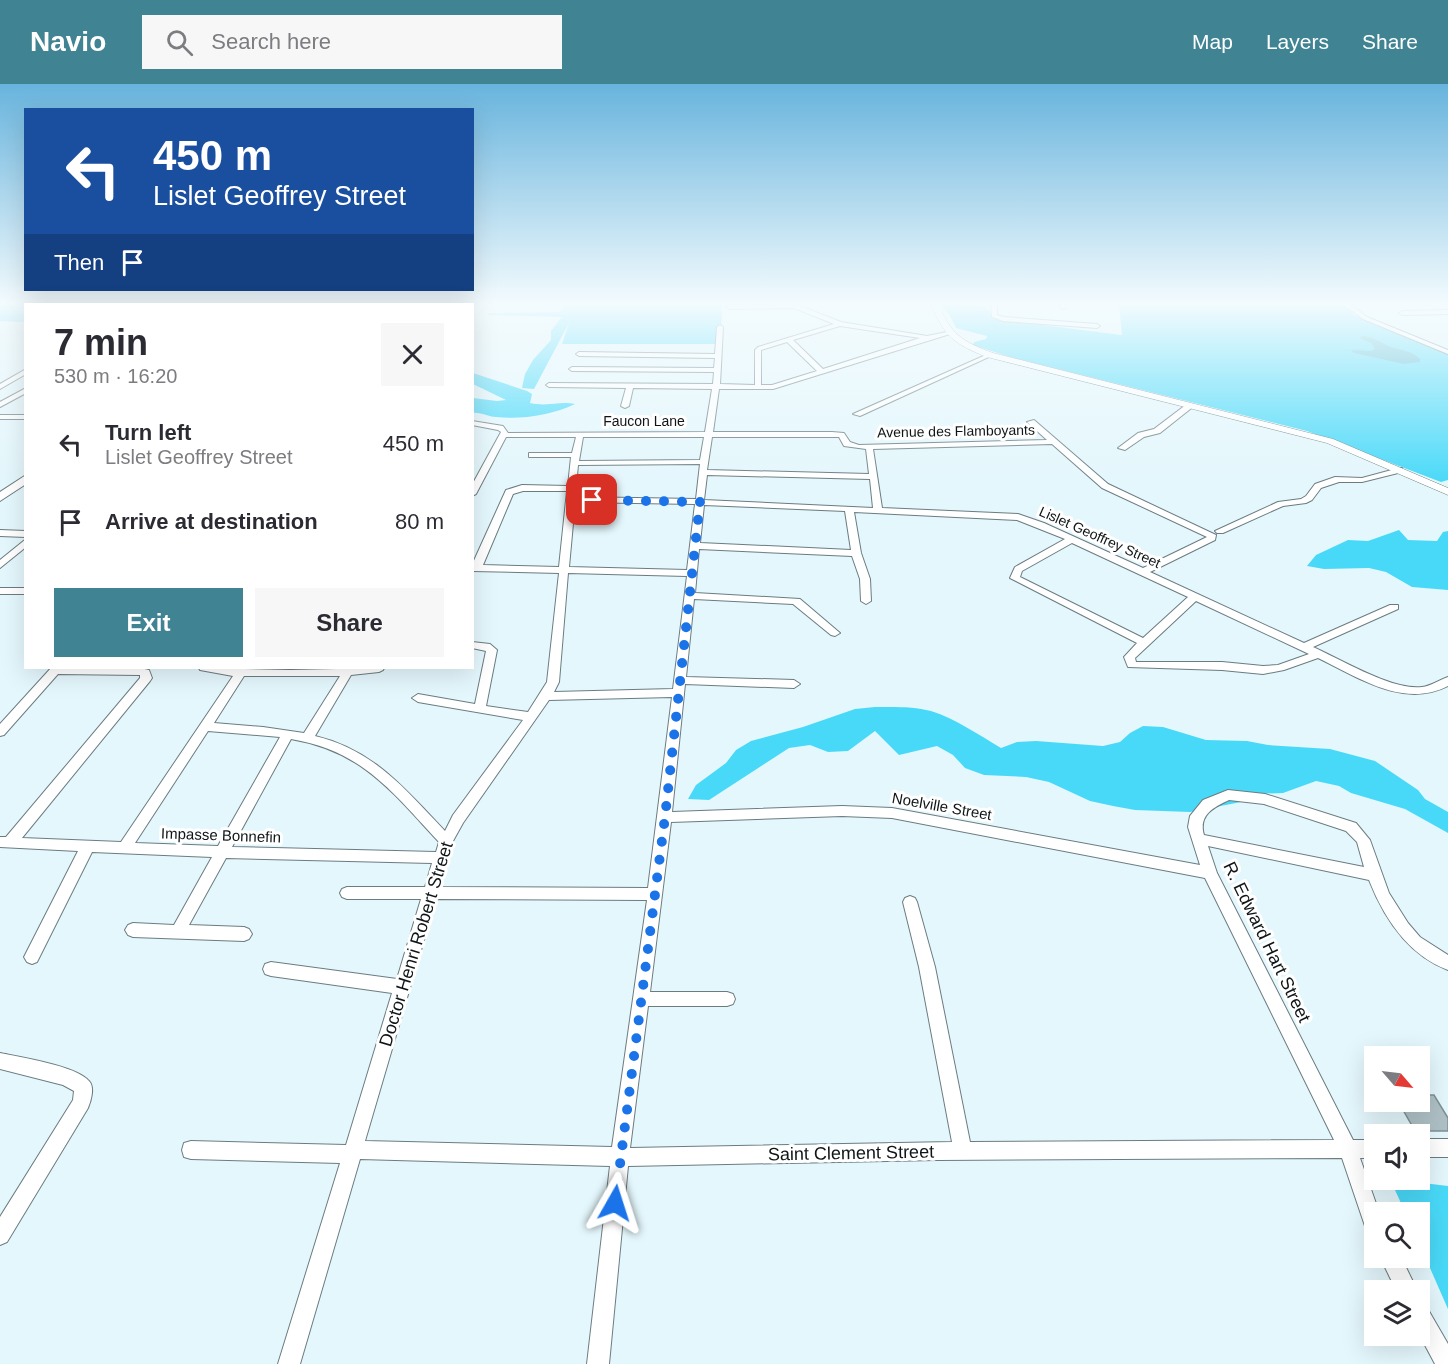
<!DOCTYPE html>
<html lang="en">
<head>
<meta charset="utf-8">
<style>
  body { margin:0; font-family:Helvetica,sans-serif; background:#f7f7f7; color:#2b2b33; height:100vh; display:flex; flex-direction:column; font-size:22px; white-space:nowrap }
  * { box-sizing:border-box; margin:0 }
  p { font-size:20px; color:#7c7c81 }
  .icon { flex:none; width:33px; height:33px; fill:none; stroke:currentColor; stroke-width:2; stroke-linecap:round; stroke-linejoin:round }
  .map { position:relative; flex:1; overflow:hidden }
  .details { position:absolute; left:24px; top:219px; width:450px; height:366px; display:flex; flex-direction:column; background:#fff; border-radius:0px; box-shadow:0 6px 24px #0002 }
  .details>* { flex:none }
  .banner { position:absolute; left:24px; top:24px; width:450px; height:183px; border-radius:0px; box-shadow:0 6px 24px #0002; background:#1a4fa0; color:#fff; overflow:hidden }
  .needle { width:39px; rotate:118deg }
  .tools { position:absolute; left:1364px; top:962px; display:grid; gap:12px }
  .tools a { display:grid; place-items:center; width:66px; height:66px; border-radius:0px; background:#fff; box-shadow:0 6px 24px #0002; font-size:30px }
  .pin { position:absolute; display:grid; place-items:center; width:51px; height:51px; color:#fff; margin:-26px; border-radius:12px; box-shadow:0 3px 9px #0006 }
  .me { position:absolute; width:66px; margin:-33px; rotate:6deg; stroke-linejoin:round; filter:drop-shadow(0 0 4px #0008) }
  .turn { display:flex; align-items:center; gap:21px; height:126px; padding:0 30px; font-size:27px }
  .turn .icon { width:78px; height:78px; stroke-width:2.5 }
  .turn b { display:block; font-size:42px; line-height:51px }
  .then { display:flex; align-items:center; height:57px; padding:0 30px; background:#0003; gap:12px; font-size:22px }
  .round { display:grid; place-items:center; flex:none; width:63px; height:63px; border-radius:0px; background:#f7f7f7 }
  .head { display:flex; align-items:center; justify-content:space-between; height:102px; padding:0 30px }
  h1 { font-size:36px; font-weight:800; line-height:45px }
  .button { display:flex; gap:12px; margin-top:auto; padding:12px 30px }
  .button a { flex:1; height:69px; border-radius:0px; background:#408393; color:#fff; font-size:24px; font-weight:800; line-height:69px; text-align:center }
  .button a+a { background:#f7f7f7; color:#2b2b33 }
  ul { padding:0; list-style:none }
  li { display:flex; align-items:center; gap:18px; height:78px; padding:0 30px }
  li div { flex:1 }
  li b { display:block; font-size:22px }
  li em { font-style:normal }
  header { display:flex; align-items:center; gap:36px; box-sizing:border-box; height:84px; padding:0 30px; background:#408393; color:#fff }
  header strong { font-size:28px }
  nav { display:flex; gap:33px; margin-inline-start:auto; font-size:21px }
  .search { width:420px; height:54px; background:#f7f7f7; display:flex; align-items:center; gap:15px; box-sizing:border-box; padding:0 21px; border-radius:0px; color:#7c7c81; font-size:22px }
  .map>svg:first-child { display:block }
</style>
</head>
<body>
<header>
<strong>Navio</strong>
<div class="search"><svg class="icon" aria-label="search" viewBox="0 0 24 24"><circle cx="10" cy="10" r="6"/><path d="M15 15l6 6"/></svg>Search here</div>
<nav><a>Map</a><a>Layers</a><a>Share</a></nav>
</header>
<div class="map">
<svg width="1448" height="1280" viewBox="0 0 1448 1280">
  <rect width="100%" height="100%" fill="#e4f7fc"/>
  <g fill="#49d9f8">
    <polygon points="0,220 146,220 26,220 25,238 0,237"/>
    <polygon points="564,220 722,220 721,260 562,260 569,239 534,305 522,304 525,290 533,276 551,256 551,247 562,233 488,231 489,229 560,228"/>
    <path d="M 940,220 C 956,220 972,218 986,224 C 992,227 994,233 1002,236 L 1122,251 L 1119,220 L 1344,220 L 1354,231 L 1448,270 L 1448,396 L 1441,398 L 1307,347 L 1010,273 L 973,261 L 974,258 L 986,255 L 987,252 L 956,244 L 949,230 Z"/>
    <path d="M 473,289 L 527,307 L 532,310 L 530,319 C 549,323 558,317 575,320 C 552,331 521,336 496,333 C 488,333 481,328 473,329 L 473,314 L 497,317 L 506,316 L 473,300 Z"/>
    <polygon points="1399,446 1408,456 1437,457 1443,448 1448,447 1448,506 1412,503 1386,488 1369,484 1324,485 1307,482 1316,471 1348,456 1368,457"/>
    <path d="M 875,623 C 893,623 913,622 931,627 C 956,635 979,651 1001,664 L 1017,658 L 1036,657 L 1103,662 L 1120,658 L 1130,649 L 1143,642 L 1163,643 L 1206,656 L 1247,657 L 1268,661 L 1330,665 L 1375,677 L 1418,706 L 1425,715 L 1448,728 L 1448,749 L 1405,725 L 1351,709 L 1339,702 L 1316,697 L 1283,709 L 1251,710 L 1241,718 L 1190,728 L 1135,726 L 1113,722 L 1090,717 L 1049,698 L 1026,693 L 984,691 L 965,684 L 953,671 L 937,662 L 899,671 L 875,647 L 848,667 L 828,668 L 810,661 L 789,664 L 709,716 L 688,715 L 696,701 L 726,679 L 736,666 L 751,657 L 803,643 L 855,625 Z"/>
    <polygon points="1390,1095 1448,1102 1448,1225 1419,1159 1419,1128 1405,1128"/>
  </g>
  <path fill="#49b5cd" d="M 1363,252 C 1374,253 1381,259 1391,263 C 1402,267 1411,266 1420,275 L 1420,278 L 1404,280 L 1354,269 L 1351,266 L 1371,267 L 1375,265 L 1371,259 L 1361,255 L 1360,253 Z"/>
  <polygon fill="#aec0c5" stroke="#7f9094" stroke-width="1.5" points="1419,1011 1434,1011 1448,1034 1448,1047 1415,1047 1398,1017 1419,1017"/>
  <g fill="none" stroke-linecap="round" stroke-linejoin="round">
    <defs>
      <g id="minor">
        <path d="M 795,220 L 841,238 L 927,252 L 947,248 L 950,250 L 773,305 L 719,305 L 713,348 L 832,348 L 844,349 L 850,358 L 859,361 L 1047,356 L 1027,338 L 1034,336 L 1108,400 L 1216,451 L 1215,456 L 1150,488 L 1304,559 L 1390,521 L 1398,521 L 1398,525 L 1313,563 C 1340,575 1393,607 1422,603 C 1431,602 1439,596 1448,593 L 1448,602 C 1403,625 1358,593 1318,574 L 1284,586 L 1263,590 L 1222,586 L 1128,583 L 1124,573 L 1137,559 L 1010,494 L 1015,483 L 1065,455 L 1017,436 L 854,428 L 861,469 L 870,495 L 871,517 L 866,520 L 861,517 L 860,495 L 852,472 L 699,465 L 695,509 L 800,515 L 840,549 L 835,552 L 831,551 L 793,520 L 694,515 L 686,593 L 794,596 L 800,600 L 794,604 L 685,600 L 672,728 L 842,722 L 892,724 L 1200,781 L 1188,743 L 1190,732 L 1203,716 L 1228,706 L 1265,710 L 1356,739 L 1370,756 L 1389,809 L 1408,839 L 1420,853 L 1448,871 L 1448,886 C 1408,871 1384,834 1369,796 L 1208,762 L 1217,789 L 1353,1056 L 1374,1056 L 1374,1074 L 1360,1074 L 1379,1128 L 1374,1128 L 1374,1151 L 1367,1148 L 1342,1074 L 937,1076 L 628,1082 L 609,1280 L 587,1280 L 610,1082 L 360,1075 L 300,1280 L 278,1280 L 340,1079 L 191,1075 L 184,1073 L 182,1066 L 184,1059 L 191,1057 L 346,1061 L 392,909 L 271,892 L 265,890 L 263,885 L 265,880 L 271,878 L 397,895 L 421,815 L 347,815 L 342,813 L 340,809 L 342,805 L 347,803 L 425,803 L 432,779 L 226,774 L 189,841 L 244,843 L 249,845 L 252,850 L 249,855 L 244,857 L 133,853 L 128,851 L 125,846 L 128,841 L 133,839 L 174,841 L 212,773 L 92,768 L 37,878 L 32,880 L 27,878 L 24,873 L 78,767 L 0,763 L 0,753 L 6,753 L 140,594 L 140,591 L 58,590 L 4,651 L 0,652 L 0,640 L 51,584 L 140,584 L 149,586 L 152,594 L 150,597 L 22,754 L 121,758 L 233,592 L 200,586 L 199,584 L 290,586 L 384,584 L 383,586 L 379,588 L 351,591 L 315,652 C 374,666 405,705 445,747 L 453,731 L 523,636 L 418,618 L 412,614 L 418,610 L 475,620 L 486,567 L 472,564 L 472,558 L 490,560 L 497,566 L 486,622 L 528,628 L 547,598 L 559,489 L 472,487 L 472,481 L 506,406 L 522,401 L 568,402 L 571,373 L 529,373 L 529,369 L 572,369 L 576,353 L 506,353 L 476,410 L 472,412 L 472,401 L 501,348 L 498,346 L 472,341 L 472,337 L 503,342 L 508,349 L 705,348 L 712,305 L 633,304 L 629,322 L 625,324 L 621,322 L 626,304 L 549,303 L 546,301 L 549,299 L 713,300 L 714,288 L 572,287 L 569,285 L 572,283 L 714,284 L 715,274 L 579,272 L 576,270 L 579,268 L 715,270 L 717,243 L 720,241 L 723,243 L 720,300 L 755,301 L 755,266 L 758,263 L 834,240 L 794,224 L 729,225 L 726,223 L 729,221 ZM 840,242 L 920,254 L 823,285 L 793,256 ZM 787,258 L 817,287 L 772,301 L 761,301 L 761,266 ZM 583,353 L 704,353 L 700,376 L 579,377 ZM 712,353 L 839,353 L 844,362 L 866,365 L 869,390 L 707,386 ZM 1052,360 L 1102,404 L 1207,453 L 1143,484 L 1044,439 L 1018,430 L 882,424 L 873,365 ZM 700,380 L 696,415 L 575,413 L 578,381 ZM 707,391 L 870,395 L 873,424 L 704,416 ZM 523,407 L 567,407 L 559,483 L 483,481 L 513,410 ZM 575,418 L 695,420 L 687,486 L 569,483 ZM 704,421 L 845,427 L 851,466 L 700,459 ZM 1072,459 L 1188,513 L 1143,554 L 1020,493 L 1022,487 ZM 568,489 L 687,492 L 673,605 L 554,608 L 559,598 ZM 1196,517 L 1309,570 L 1278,581 L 1263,582 L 1222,578 L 1136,578 L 1135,574 ZM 244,592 L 340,592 L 304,649 L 263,643 L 214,639 ZM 672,613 L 648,804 L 439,803 L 453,757 L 463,739 L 549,616 ZM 208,647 L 280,653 L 218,762 L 135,759 ZM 291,655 C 363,667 392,708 439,758 L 436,768 L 232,763 ZM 1229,716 L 1264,720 L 1346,747 L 1357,758 L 1364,783 L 1204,751 C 1198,731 1214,723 1229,716 ZM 842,732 L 892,734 L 1205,794 L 1334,1056 L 970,1058 L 935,883 L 917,818 L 915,814 L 910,812 L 905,814 L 903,818 L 919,883 L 952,1058 L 630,1064 L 648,922 L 727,922 L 733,920 L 735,915 L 733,910 L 727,908 L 650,908 L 671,738 ZM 436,815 L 647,816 L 612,1063 L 365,1057 Z"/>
        <polygon points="991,220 997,220 997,231 1004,233 1097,240 1100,242 1097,244 1003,237 992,233"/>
        <polygon points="1059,220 1065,220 1067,224 1062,225"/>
        <polygon points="1343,220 1350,220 1367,233 1448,266 1448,270 1363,235"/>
        <polygon points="1448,226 1448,230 1402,231 1399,229 1402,227"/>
        <polygon points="988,270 993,271 860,332 853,330"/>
        <polygon points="26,285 26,290 0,305 0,300"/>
        <polygon points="26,304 26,309 0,323 0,318"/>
        <polygon points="1187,320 1194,322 1160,349 1144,353 1125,366 1118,364 1138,349 1154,345"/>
        <rect x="0" y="331" width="26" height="4"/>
        <polygon points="1399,384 1402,384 1402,388 1362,398 1339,398 1321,404 1312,416 1306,419 1283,422 1223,449 1217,449 1215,447 1278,418 1301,415 1306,412 1315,400 1335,393 1362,394"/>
        <polygon points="0,446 26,447 26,453 0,452"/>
        <polygon points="26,455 26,463 0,484 0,476"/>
        <rect x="0" y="504" width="26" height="6"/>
        <path d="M 0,969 C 20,973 77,982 89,997 C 95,1003 91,1017 88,1024 L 7,1158 L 0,1161 L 0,1133 L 73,1016 L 74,1007 L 63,1001 L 0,985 Z"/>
        <rect x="1419" y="1055" width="29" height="18"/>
        <polygon points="1380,1173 1401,1173 1417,1206 1396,1206"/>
        <polygon points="1419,1219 1426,1222 1448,1260 1448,1280 1435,1280 1419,1250"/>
      </g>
      <path id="tertiary" d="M 931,220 L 938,220 C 952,251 961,257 993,269 L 1333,355 L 1448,404 L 1448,411 L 1327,359 L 987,273 C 954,260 945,253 931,220 Z"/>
      <polygon id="secondary" points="26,391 26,400 0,417 0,408"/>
    </defs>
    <use href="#minor" stroke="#6b7c80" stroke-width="2"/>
    <use href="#tertiary" stroke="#6b7c80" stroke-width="1"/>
    <use href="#secondary" stroke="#6b7c80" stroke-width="2"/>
    <use href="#minor" fill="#fff" fill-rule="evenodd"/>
    <use href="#tertiary" fill="#fff" fill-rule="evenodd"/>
    <use href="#secondary" fill="#fff" fill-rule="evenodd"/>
  </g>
  <linearGradient id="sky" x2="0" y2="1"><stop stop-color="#68b4dd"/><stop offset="0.55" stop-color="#f3fbfe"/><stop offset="1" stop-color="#f3fbfe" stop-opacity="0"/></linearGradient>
  <rect width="1448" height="399" fill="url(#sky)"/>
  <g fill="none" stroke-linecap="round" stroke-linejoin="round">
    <polyline stroke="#1a73e8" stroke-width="10" stroke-dasharray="0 18" points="592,416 700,418 665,733 615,1119"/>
  </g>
  <g text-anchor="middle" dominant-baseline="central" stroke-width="6" stroke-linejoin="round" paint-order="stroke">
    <g font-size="14" fill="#0f1517" stroke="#fff">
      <text x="644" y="337">Faucon Lane</text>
      <text transform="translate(956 347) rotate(-1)">Avenue des Flamboyants</text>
      <text transform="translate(1100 453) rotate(24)">Lislet Geoffrey Street</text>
    </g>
    <g font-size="15" fill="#0f1517" stroke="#fff">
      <text transform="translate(942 722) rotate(10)">Noelville Street</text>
      <text transform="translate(221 751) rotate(2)">Impasse Bonnefin</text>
    </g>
    <g font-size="18" fill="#0f1517" stroke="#fff">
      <text transform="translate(1267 858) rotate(64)">R. Edward Hart Street</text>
      <text transform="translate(416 860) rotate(-73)">Doctor Henri Robert Street</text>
      <text transform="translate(851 1069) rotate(-1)">Saint Clement Street</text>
    </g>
  </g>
</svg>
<div class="tools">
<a><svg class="needle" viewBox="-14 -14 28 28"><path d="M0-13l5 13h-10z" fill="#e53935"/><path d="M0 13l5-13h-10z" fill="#7c7c81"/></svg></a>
<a><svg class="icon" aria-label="sound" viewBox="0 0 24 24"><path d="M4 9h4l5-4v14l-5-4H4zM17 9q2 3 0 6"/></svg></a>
<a><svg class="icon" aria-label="search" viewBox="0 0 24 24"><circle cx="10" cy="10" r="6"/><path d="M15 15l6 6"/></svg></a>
<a><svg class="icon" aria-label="layers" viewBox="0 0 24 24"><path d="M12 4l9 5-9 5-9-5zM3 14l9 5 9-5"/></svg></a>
</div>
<div class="pin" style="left:592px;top:416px;background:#d93025"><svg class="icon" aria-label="arrive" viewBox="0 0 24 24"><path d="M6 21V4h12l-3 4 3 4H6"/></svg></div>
<svg class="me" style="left:615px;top:1119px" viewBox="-20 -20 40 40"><path d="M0-17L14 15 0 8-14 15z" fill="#1a73e8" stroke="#fff" stroke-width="4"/></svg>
<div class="banner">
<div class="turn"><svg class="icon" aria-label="left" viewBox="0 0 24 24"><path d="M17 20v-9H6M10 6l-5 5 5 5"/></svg><div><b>450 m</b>Lislet Geoffrey Street</div></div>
<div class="then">Then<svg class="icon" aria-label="arrive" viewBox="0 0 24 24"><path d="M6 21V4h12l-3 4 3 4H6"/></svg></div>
</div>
<section class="details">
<div class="head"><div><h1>7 min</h1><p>530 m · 16:20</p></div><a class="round"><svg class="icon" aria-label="close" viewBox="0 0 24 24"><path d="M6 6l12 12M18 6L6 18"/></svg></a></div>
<ul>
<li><svg class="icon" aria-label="left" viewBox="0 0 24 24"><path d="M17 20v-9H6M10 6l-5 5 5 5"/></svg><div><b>Turn left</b><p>Lislet Geoffrey Street</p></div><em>450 m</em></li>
<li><svg class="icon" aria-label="arrive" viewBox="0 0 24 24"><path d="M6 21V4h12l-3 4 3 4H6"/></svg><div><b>Arrive at destination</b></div><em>80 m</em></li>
</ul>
<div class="button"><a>Exit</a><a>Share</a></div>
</section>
</div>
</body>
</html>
